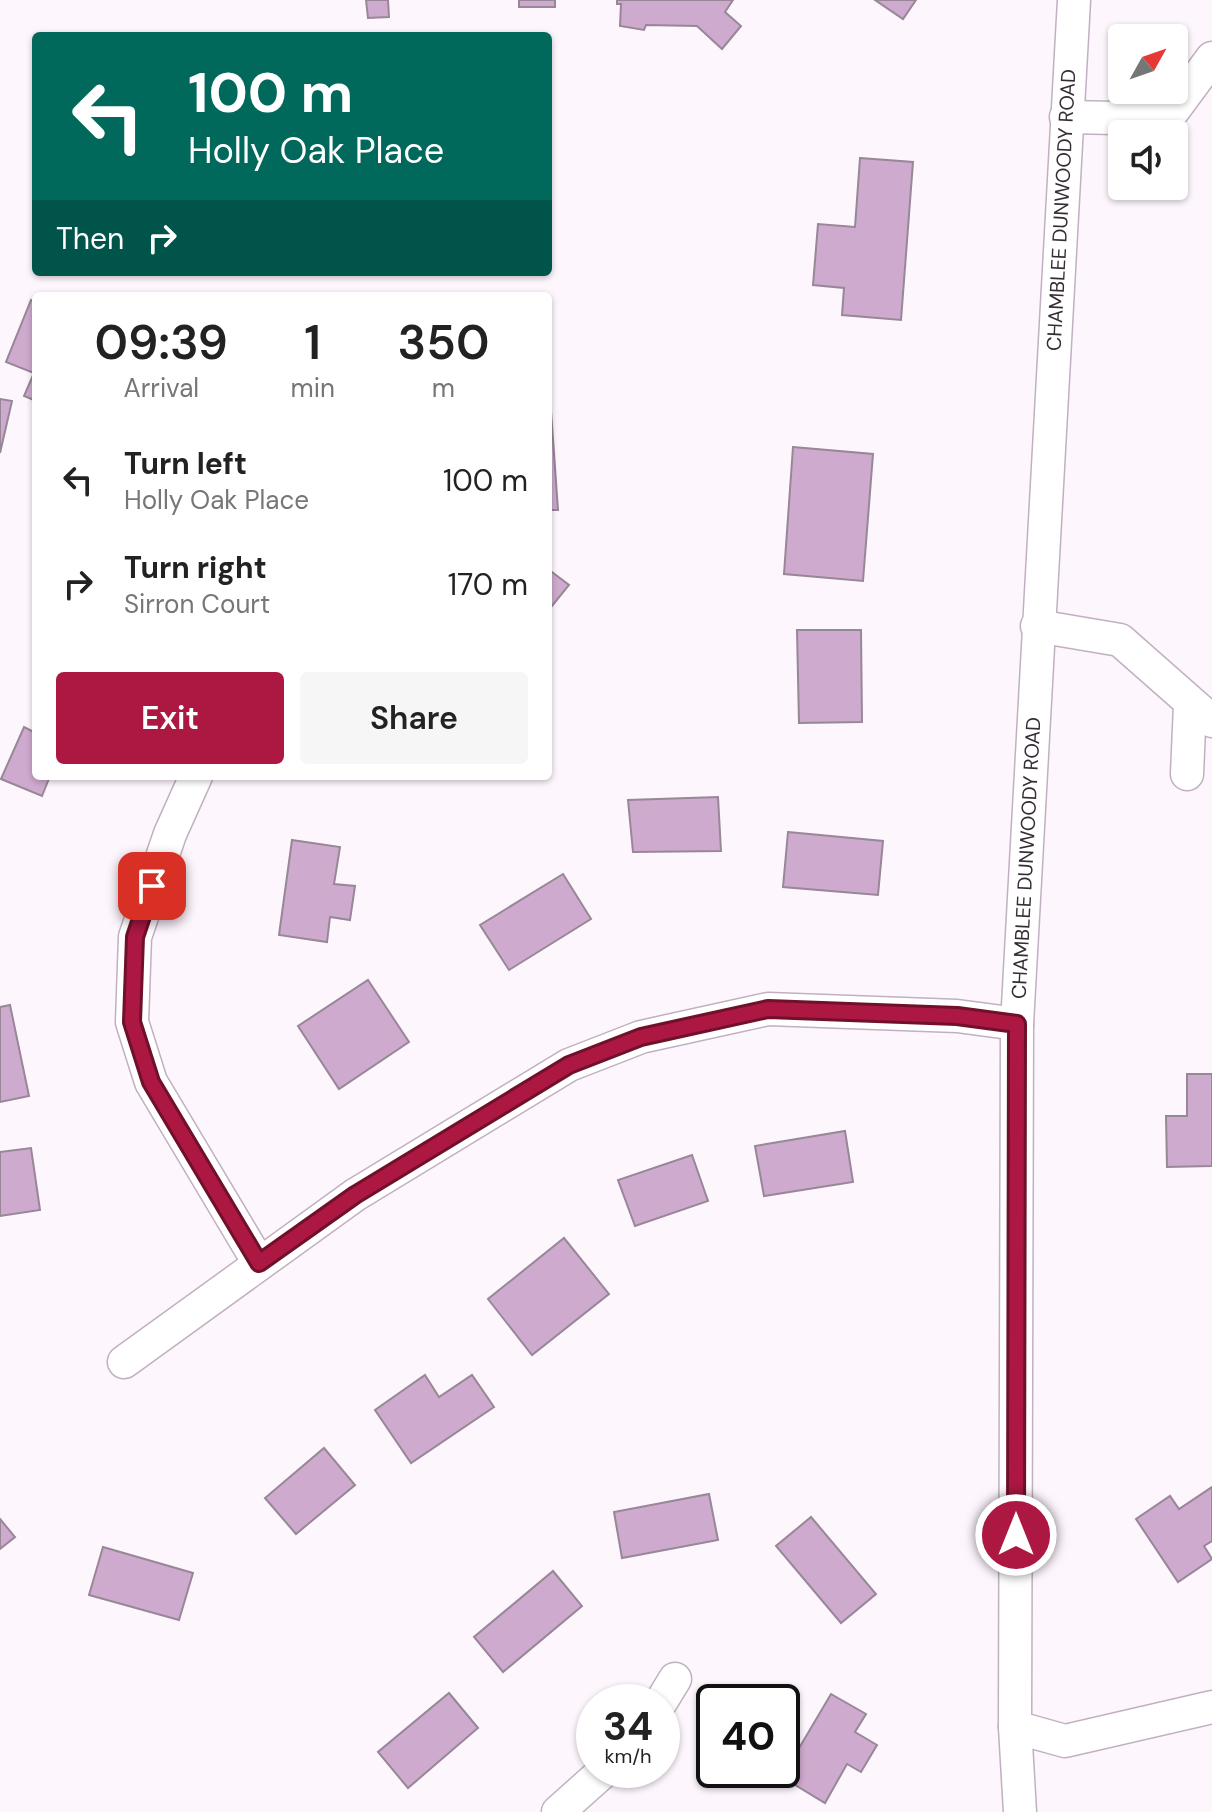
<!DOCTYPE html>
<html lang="en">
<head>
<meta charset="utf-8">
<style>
  body { margin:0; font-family:"DM Sans",sans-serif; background:#f6f6f6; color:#222; height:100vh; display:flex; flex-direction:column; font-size:30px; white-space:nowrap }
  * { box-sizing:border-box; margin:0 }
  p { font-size:26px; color:#767676 }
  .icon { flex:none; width:44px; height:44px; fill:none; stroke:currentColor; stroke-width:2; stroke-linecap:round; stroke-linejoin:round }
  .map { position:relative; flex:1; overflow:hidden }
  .sheet { position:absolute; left:32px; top:292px; width:520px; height:488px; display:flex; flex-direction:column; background:#fff; border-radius:8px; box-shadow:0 2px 6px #0004 }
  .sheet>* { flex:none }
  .hud { position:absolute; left:32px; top:32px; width:520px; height:244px; border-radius:8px; box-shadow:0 2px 6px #0004; background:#00695c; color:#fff; overflow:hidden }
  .needle { width:52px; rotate:50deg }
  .controls { position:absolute; left:1108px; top:24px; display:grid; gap:16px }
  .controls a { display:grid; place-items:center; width:80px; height:80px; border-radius:8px; background:#fff; box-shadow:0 2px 6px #0004; font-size:40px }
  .speed { position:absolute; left:576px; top:1684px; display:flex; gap:16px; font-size:40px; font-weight:700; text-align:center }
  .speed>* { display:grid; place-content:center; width:104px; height:104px; border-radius:50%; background:#fff; box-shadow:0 2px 6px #0004; line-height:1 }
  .speed small { font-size:20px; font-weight:400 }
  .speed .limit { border:4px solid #111; border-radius:12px; background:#fff; color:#111 }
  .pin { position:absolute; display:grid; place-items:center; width:68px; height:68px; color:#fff; margin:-34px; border-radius:16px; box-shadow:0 4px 12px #0006 }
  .me { position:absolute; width:88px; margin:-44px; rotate:0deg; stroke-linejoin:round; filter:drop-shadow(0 0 6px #0008) }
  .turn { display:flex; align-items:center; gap:28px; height:168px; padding:0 24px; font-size:36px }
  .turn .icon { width:104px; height:104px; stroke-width:2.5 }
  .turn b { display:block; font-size:56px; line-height:68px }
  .then { display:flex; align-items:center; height:76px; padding:0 24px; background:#0003; gap:16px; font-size:30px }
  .eta { display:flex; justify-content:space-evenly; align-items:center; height:136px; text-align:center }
  .eta b { font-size:48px; font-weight:600; line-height:56px }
  .button { display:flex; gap:16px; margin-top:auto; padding:16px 24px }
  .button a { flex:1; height:92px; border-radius:8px; background:#ac1842; color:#fff; font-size:32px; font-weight:600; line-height:92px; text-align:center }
  .button a+a { background:#f6f6f6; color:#222 }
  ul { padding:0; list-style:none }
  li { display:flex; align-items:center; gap:24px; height:104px; padding:0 24px }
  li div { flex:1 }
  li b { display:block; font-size:30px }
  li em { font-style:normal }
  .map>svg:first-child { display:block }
</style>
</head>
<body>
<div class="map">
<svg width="1212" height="1812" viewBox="0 0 1212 1812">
  <rect width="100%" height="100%" fill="#fdf6fd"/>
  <g fill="#cfaacf" stroke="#978797" stroke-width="2">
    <polygon points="366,0 388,0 389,17 368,18"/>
    <rect x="519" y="0" width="36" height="7"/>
    <polygon points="617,0 733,0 725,12 741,26 722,49 697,26 646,25 644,30 620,26 621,4 617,4"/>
    <polygon points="875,0 916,0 903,19"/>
    <polygon points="860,158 913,162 901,320 842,315 844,288 813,285 818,224 855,227"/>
    <polygon points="31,300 36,302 36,401 24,396 34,373 6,362"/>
    <polygon points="0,399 12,401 0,453"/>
    <polygon points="548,411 551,411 558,510 548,510"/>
    <polygon points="793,447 873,454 863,581 784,574"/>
    <polygon points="548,569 569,585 548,611"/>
    <polygon points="797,630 861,630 862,722 799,723"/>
    <polygon points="24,727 36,733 36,776 50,776 42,796 1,779"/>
    <polygon points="718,797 721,851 633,852 628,800"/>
    <polygon points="788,832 883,841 878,895 783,887"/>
    <polygon points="292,840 340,847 334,884 355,886 350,920 330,917 327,942 279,935"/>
    <polygon points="563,874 591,919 509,970 480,925"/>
    <polygon points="368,980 409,1042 339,1089 298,1026"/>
    <polygon points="10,1005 29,1096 0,1102 0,1007"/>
    <polygon points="1187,1074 1212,1074 1212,1166 1167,1167 1166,1116 1187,1116"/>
    <polygon points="845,1131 853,1182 764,1196 755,1146"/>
    <polygon points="31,1148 40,1210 0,1216 0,1152"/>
    <polygon points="692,1155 708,1201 635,1226 618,1180"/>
    <polygon points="564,1238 609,1294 532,1355 488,1299"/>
    <polygon points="425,1375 439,1397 472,1375 494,1407 411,1463 375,1410"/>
    <polygon points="324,1448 355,1485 296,1534 265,1498"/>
    <polygon points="1212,1487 1212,1541 1204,1546 1212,1559 1178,1582 1136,1519 1170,1496 1179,1509"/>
    <polygon points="709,1494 718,1540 622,1558 614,1512"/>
    <polygon points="811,1517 876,1594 841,1623 776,1546"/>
    <polygon points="0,1519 15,1537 0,1549"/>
    <polygon points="103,1547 193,1573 179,1620 89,1595"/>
    <polygon points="553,1571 582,1606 503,1672 474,1637"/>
    <polygon points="449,1693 478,1728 408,1788 378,1752"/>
    <polygon points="831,1694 866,1714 855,1732 877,1745 861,1772 847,1764 825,1803 782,1777"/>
  </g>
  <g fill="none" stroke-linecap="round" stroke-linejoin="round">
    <defs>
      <g id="minor">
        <polyline points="1066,117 1167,119 1212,58"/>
        <polyline points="1037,626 1120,640 1212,721"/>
        <polyline points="1187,774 1190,705"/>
        <polyline points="196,776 170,834 135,937 132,1022 151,1082 259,1263"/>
        <polyline points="124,1362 355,1195 569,1065 641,1037 768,1009 957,1016 1017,1024"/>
        <polyline points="661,1702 675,1679"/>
        <polyline points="1015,1727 1065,1741 1212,1707"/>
        <polyline points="558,1812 605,1770"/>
        <polyline points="1020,1812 1015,1727 1017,1024 1074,0"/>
      </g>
    </defs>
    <use href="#minor" stroke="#c1b0c1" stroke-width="35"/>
    <use href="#minor" stroke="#fff" stroke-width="32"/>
  </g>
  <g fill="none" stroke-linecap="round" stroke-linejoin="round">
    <defs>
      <polyline id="route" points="152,886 135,937 132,1022 151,1082 259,1263 355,1195 569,1065 641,1037 768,1009 957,1016 1017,1024 1016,1535"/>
    </defs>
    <use href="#route" stroke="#70102b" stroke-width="20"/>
    <use href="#route" stroke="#ac1842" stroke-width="14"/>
  </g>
  <g text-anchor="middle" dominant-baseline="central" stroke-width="7" stroke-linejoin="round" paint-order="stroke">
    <g font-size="20" fill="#342d34" stroke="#fff">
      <text transform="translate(1061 210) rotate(-87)">CHAMBLEE DUNWOODY ROAD</text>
      <text transform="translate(1026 858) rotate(-87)">CHAMBLEE DUNWOODY ROAD</text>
    </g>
  </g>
</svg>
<div class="controls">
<a><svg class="needle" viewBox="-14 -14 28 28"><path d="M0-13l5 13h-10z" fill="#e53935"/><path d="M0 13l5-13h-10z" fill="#767676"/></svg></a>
<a><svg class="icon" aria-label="sound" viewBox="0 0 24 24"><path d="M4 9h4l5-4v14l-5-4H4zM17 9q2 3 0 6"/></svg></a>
</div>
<div class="speed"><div>34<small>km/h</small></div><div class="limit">40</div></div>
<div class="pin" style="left:152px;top:886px;background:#d93025"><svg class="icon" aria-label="arrive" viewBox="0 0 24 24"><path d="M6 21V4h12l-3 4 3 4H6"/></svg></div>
<svg class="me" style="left:1016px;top:1535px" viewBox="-20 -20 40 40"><circle r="17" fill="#ac1842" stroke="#fff" stroke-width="3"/><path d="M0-11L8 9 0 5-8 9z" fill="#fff"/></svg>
<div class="hud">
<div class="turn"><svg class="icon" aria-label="left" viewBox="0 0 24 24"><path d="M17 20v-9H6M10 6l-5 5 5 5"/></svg><div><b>100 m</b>Holly Oak Place</div></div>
<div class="then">Then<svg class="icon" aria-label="right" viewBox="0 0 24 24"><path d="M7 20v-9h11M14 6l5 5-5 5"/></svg></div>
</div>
<section class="sheet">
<div class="eta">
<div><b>09:39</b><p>Arrival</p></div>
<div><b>1</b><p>min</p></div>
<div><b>350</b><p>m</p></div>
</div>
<ul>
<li><svg class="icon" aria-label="left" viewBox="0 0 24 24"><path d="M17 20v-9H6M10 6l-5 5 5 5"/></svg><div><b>Turn left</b><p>Holly Oak Place</p></div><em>100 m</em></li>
<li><svg class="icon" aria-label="right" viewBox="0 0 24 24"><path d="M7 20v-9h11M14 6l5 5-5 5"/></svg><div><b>Turn right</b><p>Sirron Court</p></div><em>170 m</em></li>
</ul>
<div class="button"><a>Exit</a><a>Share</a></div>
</section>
</div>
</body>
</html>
